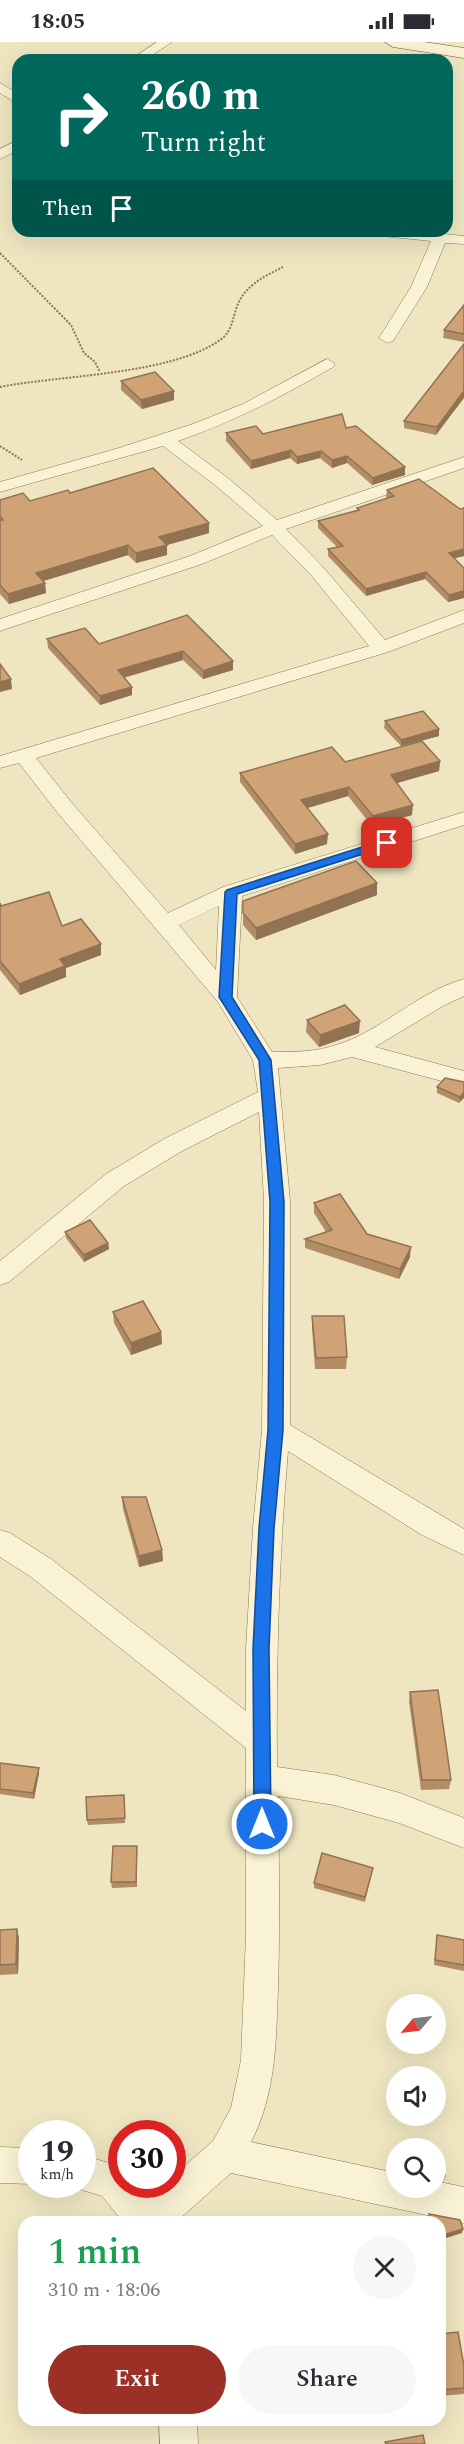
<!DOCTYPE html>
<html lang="en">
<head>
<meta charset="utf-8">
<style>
  body { margin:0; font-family:Spectral,serif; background:#f7f7f7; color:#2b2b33; height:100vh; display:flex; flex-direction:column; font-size:22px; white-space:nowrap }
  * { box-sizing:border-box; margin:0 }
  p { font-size:20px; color:#7c7c81 }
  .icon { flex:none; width:33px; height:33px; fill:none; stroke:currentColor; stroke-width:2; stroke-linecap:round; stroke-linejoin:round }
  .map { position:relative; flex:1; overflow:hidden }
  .panel { position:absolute; left:18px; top:2174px; width:428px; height:210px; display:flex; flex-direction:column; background:#fff; border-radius:18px; box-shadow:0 6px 24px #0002 }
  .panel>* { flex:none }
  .guide { position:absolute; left:12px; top:12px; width:441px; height:183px; border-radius:18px; box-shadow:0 6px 24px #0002; background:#00695c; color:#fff; overflow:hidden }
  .needle { width:39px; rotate:242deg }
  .controls { position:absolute; left:386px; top:1952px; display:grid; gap:12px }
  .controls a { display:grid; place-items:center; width:60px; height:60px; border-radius:50%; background:#fff; box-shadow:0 6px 24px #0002; font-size:30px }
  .speed { position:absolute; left:18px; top:2078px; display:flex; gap:12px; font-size:30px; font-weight:700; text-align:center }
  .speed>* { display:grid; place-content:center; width:78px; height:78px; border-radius:50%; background:#fff; box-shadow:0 6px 24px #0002; line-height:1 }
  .speed small { font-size:15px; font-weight:400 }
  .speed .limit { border:9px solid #d22; background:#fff; color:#111 }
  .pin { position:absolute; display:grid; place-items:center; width:51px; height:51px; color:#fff; margin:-26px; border-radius:12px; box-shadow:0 3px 9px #0006 }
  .me { position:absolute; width:66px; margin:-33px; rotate:0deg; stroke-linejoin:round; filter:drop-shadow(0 0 4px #0008) }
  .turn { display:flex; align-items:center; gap:21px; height:126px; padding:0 30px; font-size:27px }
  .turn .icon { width:78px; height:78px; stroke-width:2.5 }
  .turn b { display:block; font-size:42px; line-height:51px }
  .then { display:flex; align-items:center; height:57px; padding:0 30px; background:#0003; gap:12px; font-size:22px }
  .round { display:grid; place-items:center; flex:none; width:63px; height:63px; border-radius:32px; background:#f7f7f7 }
  .head { display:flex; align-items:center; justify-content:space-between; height:102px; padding:0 30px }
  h1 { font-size:36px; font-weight:600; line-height:45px; color:#1e9e55 }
  .button { display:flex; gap:12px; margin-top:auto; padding:12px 30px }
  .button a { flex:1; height:69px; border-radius:36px; background:#9a3026; color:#fff; font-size:24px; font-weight:600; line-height:69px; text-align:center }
  .button a+a { background:#f7f7f7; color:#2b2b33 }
  .status { display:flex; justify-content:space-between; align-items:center; height:42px; padding:0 30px; background:#fff; direction:ltr }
  .status svg { height:16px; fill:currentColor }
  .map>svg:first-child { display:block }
</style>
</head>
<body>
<div class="status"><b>18:05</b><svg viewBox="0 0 49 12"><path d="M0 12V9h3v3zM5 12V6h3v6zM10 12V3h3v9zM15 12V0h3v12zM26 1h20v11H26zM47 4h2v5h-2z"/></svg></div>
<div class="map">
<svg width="464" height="2402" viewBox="0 0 464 2402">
  <rect width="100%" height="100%" fill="#efe6c1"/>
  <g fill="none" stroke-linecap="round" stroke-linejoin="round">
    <defs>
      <g id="minor">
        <polygon points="157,0 172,0 145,18 130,18"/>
        <polygon points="0,41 18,52 18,62 0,51"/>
        <polygon points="18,98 18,108 0,117 0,107"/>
        <polygon points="366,189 417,189 464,194 464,202 445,201 427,245 393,299 387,301 379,296 411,245 431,199 373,193"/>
        <path d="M 327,317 L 335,322 L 333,325 C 283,354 233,380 178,399 L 228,436 L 277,478 L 464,415 L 464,426 L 286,487 L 323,525 L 385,598 L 464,568 L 464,581 L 388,610 L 36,716 L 71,760 L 168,871 L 223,845 L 464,770 L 464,783 L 242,854 L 237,955 L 272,1010 C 293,1010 316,1010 336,1003 C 382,989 417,950 464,937 L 464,954 L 443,964 L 375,1005 L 464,1029 L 464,1045 L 352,1015 L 320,1023 L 278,1026 L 290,1159 L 290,1383 L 464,1487 L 464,1513 L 422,1493 L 288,1409 C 279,1515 276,1619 277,1725 L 334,1733 L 400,1751 L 464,1776 L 464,1806 L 399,1781 L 334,1763 L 278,1754 C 279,1818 280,1883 278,1947 C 276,2000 276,2052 251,2100 L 396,2131 L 396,2145 L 435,2145 L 435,2139 L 464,2145 L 464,2181 L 231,2131 L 176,2180 L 123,2180 L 102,2154 L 69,2144 L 82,2142 L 82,2113 L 122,2125 L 122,2142 L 139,2142 L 149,2155 L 164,2142 L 172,2142 L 172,2135 L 213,2099 L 231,2066 L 241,2018 L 246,1893 L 246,1706 L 31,1535 L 0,1515 L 0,1488 L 10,1491 L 51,1517 L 246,1669 L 246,1607 L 253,1486 L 262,1388 L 264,1159 L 259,1070 L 182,1109 L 124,1144 L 9,1240 L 0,1243 L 0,1219 L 106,1132 L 164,1097 L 258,1050 L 253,1018 L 218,960 L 57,770 L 19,721 L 0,726 L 0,714 L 369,604 L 311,533 L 272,493 L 202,522 L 0,589 L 0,577 L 190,514 L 263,484 L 215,443 L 163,404 L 0,450 L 0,440 L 119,406 L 193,382 L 243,362 ZM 219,864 L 216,928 L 179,883 Z"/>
        <polygon points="0,2105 32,2106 32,2142 0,2141"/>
        <polygon points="159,2378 197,2378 198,2402 160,2402"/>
      </g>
      <polygon id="secondary" points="385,0 424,0 464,6 464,16 393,5"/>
    </defs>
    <use href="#minor" stroke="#897758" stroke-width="1"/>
    <use href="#secondary" stroke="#6b583b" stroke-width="1"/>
    <g stroke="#897758" stroke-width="2" stroke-dasharray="2 1.5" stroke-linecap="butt">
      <polyline points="0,211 71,283 84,311 95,320 100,330"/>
      <path d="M 0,345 C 60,333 171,333 220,298 C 233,289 232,276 238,262 C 246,243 265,234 283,225"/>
      <polyline points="0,404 22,418"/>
    </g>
    <use href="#minor" fill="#faf2d4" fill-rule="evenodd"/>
    <use href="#secondary" fill="#faf2d4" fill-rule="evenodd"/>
  </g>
  <g fill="#b28c65">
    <polygon points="464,263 464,300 443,296 444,288"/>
    <polygon points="464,302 436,393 404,386 404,379"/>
    <polygon points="121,339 174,358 142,367 121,348"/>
    <polygon points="346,386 405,433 372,443 347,421 332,426 320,416 297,422 290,416 251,427 226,399 226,391 263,392"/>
    <polygon points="387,448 464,514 454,516 464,526 464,556 448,560 425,537 366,554 328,514 328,507 337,505 318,486 318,479 357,469 357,466 388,456 386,455"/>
    <polygon points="70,451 209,481 209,491 167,503 167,513 136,521 128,513 43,539 45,541 46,551 9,562 0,552 0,458 30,459"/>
    <polygon points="187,573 233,628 203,637 183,618 124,636 132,653 100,663 48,606 47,597 99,602"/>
    <polygon points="385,679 439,694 401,704 384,686"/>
    <polygon points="440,719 439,729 397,741 412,773 372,784 348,754 307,766 327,802 295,812 240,740 240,731 345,720"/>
    <polygon points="377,853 256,898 243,883 243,859"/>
    <polygon points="0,861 1,864 62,884 101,913 66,926 66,935 20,953 0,928"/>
    <polygon points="307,978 359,991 319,1005 306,990"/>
    <polygon points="464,1040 459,1061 437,1051 437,1045"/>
    <polygon points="314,1161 367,1192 410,1215 399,1237 305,1206 305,1197 326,1190 314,1171"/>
    <polygon points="65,1190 108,1201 109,1207 84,1220 66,1196"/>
    <polygon points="113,1270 161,1290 162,1302 131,1313 114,1281"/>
    <polygon points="312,1274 347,1315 346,1327 315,1327 312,1286"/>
    <polygon points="122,1455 162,1508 163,1519 139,1525 123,1467"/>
    <polygon points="410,1650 451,1738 449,1747 421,1748 409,1660"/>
    <polygon points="0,1721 39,1731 34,1757 0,1752"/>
    <polygon points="124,1753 125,1781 88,1783 87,1778"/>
    <polygon points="137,1804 137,1845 112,1846 111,1840"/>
    <polygon points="373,1826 365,1860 314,1846 314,1841"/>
    <polygon points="0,1888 19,1896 18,1932 0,1933"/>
    <polygon points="437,1893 464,1898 464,1929 434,1923"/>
    <polygon points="435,2130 445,2134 444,2139 435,2137"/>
    <polygon points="440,2292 464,2324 464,2352 440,2354"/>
  </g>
  <g fill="#917253">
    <polygon points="174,349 174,358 142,367 141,358"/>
    <polygon points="464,349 464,356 436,393 437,385"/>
    <polygon points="291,408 290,416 251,427 251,419"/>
    <polygon points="321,409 320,416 297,422 297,415"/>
    <polygon points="347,414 347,421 332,426 332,418"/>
    <polygon points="405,425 405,433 372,443 373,436"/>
    <polygon points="209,481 209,491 167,503 167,513 136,521 136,511 159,495"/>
    <polygon points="128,503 128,513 37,541 36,531"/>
    <polygon points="464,507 464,514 448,518 449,511"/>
    <polygon points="426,530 425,537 366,554 366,547"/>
    <polygon points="45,541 46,551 9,562 8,552"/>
    <polygon points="464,549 464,556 448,560 449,553"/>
    <polygon points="183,609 183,618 118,637 118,628"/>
    <polygon points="233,619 233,628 203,637 203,629"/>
    <polygon points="11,637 12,647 0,650 0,640"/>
    <polygon points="132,645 132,653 100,663 100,654"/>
    <polygon points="439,687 439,694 401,704 401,698"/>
    <polygon points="440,719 439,729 390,743 391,733"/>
    <polygon points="349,745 348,754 301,768 301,758"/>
    <polygon points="413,763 412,773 372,784 373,774"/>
    <polygon points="328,792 327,802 295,812 295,802"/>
    <polygon points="377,841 377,853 256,898 256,886"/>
    <polygon points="101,902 101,913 66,926 66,935 20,953 19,942 60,917"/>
    <polygon points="360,979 359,991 319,1005 320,993"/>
    <polygon points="464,1050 464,1056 459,1061 460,1055"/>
    <polygon points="108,1201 109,1207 84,1220 84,1213"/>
    <polygon points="411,1205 410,1215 399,1237 400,1227"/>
    <polygon points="161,1290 162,1302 131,1313 131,1301"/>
    <polygon points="162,1508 163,1519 139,1525 139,1514"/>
    <polygon points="39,1726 39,1731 34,1757 33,1751"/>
    <polygon points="17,1887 19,1896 18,1932 16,1922"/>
    <polygon points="463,2187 462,2191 440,2198 440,2194"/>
  </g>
  <g fill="#cfa376" stroke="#917253" stroke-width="1.5">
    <polygon points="464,263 464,292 444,288"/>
    <polygon points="464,302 464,349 437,385 404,379"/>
    <polygon points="155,330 174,349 141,358 121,339"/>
    <polygon points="342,372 346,386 356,384 405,425 373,436 347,414 332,418 321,409 297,415 291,408 251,419 226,391 256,384 263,392"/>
    <polygon points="153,426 209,481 159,495 167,503 136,511 128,503 36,531 45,541 8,552 0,543 0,478 3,478 0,474 0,458 23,451 30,459 68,448 70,451"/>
    <polygon points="419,437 460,467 464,466 464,507 449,511 464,526 464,549 449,553 426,530 366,547 328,507 343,504 318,479 359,468 357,466 394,454 387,448"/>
    <polygon points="187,573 233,619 203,629 183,609 118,628 132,645 100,654 47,597 85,586 99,602"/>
    <polygon points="0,622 11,637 0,640"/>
    <polygon points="423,669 439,687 401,698 385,679"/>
    <polygon points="422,699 440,719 391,733 413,763 373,774 349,745 301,758 328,792 295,802 240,731 332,705 345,720"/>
    <polygon points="356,819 377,841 256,886 243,871 243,859"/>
    <polygon points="49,850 62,884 81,877 101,902 60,917 65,924 19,942 0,919 0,861 1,864"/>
    <polygon points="345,963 360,979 320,993 307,978"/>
    <polygon points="445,1036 464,1040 464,1050 460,1055 437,1045"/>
    <polygon points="340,1152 367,1192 411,1205 400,1227 305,1197 332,1188 314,1161"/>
    <polygon points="90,1178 108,1201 84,1213 65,1190"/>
    <polygon points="143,1259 161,1290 131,1301 113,1270"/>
    <polygon points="312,1274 344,1274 347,1315 316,1316"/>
    <polygon points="122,1455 146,1455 162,1508 139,1514"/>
    <polygon points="438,1648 451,1738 422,1738 410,1650"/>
    <polygon points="0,1721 39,1726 33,1751 0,1747"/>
    <polygon points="124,1753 125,1776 87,1778 86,1755"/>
    <polygon points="113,1804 137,1804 136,1840 111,1840"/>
    <polygon points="322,1811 373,1826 365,1855 314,1841"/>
    <polygon points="17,1887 16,1922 0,1923 0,1888"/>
    <polygon points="437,1893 464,1898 464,1923 435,1918"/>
    <polygon points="443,2128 445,2134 436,2133 435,2136 435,2130"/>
    <polygon points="429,2172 460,2178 463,2187 440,2194 440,2180 432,2180"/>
    <polygon points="458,2290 464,2324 464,2346 440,2348 440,2292"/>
    <polygon points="423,2393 425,2402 386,2402 385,2400"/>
  </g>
  <polygon fill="#1a73e8" stroke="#114b97" stroke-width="1.5" points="387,797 393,801 391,803 237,852 232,955 271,1018 284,1160 283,1388 274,1486 269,1607 271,1782 269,1788 262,1790 256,1788 254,1782 253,1607 259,1486 268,1388 270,1160 259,1018 219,955 225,850 227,848"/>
</svg>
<div class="controls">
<a><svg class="needle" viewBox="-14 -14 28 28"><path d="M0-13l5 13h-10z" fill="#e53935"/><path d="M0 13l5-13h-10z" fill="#7c7c81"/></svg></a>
<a><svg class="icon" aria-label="sound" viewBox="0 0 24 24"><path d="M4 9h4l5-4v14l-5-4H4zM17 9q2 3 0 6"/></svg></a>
<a><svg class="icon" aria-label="search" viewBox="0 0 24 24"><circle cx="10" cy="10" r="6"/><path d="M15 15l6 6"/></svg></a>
</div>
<div class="speed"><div>19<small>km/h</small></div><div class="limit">30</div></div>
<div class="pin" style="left:387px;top:801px;background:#d93025"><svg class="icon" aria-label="arrive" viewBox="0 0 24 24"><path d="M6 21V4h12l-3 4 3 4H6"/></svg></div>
<svg class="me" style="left:262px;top:1782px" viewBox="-20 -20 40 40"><circle r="17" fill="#1a73e8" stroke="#fff" stroke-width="3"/><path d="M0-11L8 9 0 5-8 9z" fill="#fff"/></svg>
<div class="guide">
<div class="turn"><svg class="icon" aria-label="right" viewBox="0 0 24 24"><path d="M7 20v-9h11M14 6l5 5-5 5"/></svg><div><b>260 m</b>Turn right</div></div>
<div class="then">Then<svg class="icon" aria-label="arrive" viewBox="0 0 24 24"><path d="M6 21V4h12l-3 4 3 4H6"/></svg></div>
</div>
<section class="panel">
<div class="head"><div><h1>1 min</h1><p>310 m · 18:06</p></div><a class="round"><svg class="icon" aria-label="close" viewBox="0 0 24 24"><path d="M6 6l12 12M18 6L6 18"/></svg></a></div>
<div class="button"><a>Exit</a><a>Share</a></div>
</section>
</div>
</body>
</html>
